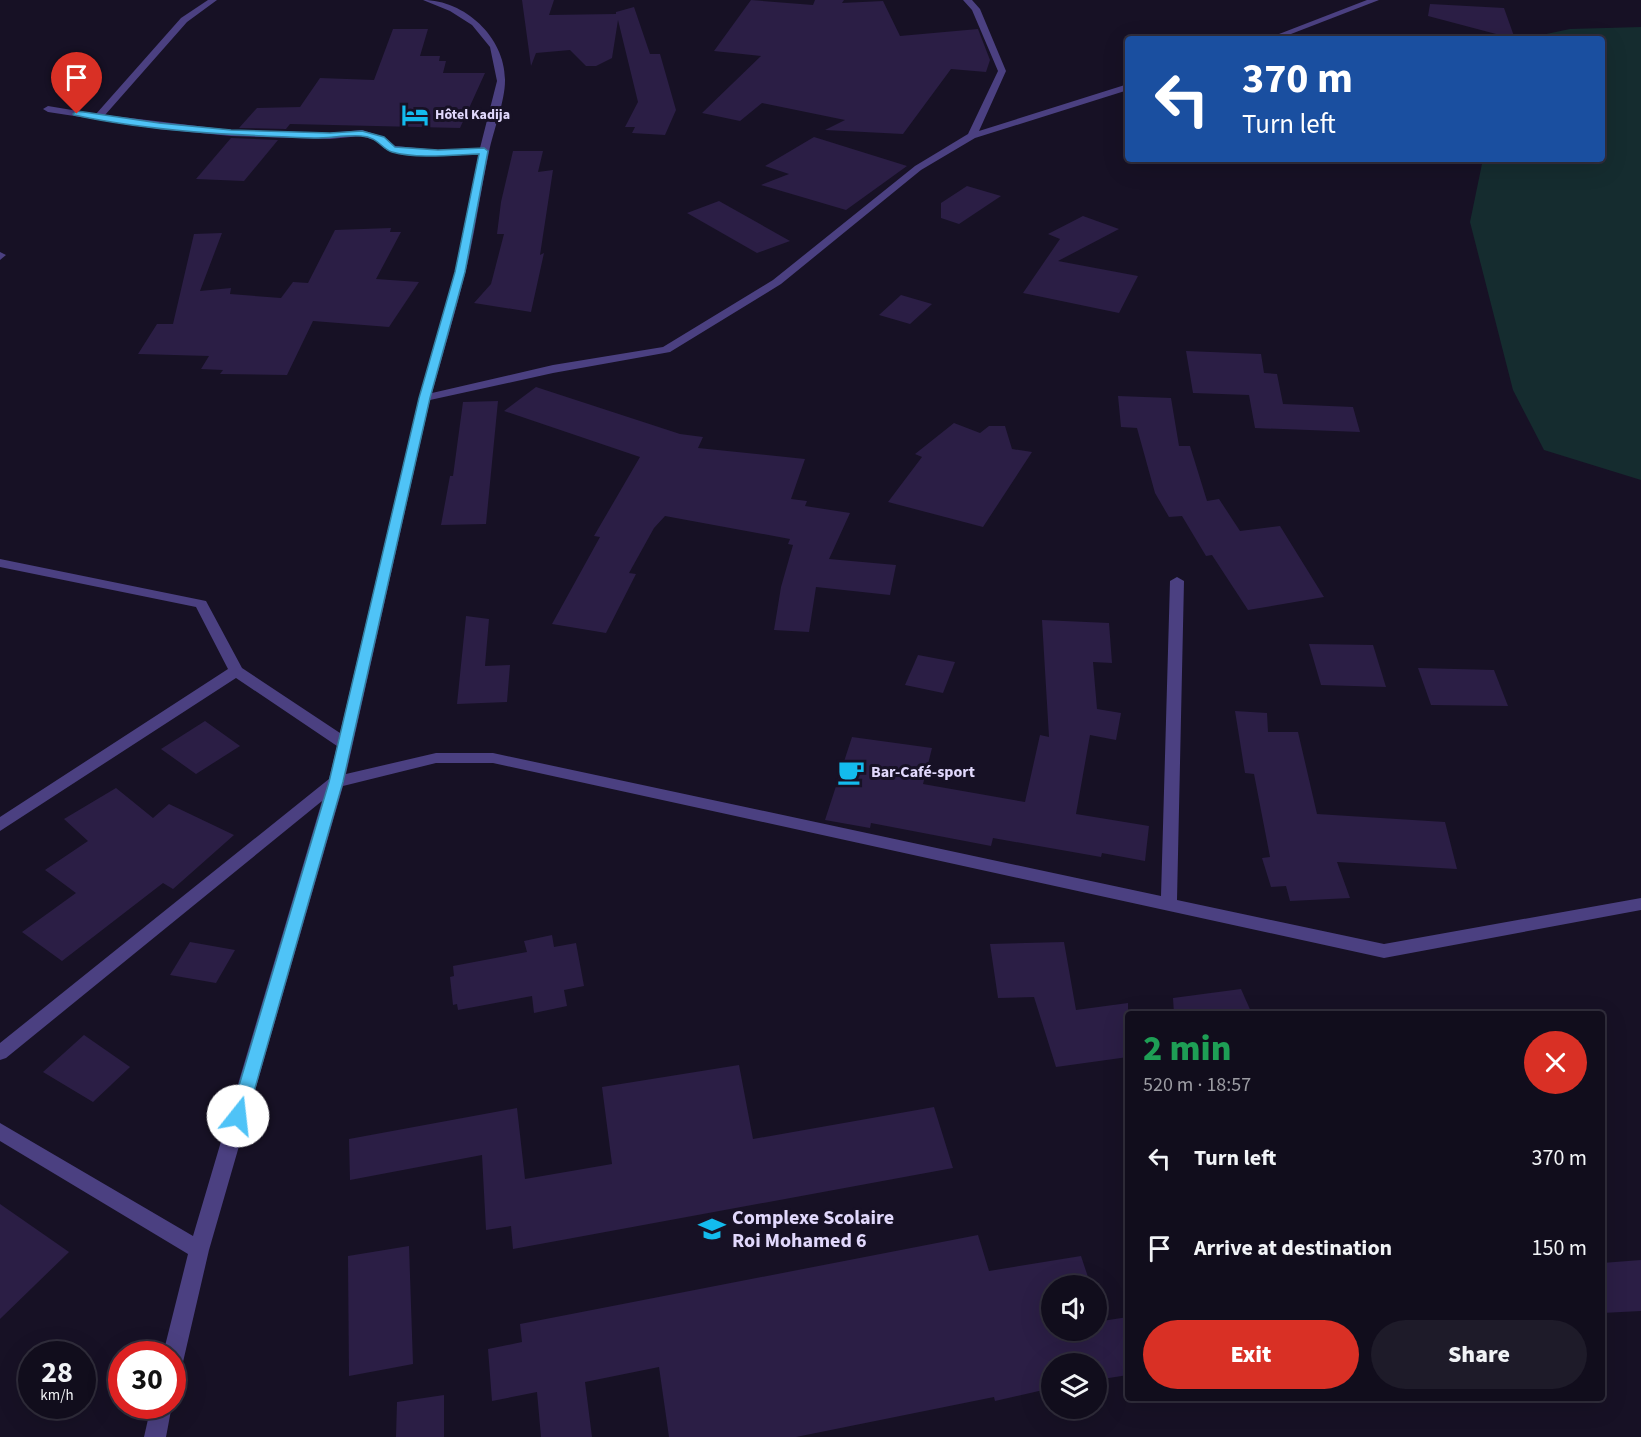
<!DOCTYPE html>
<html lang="en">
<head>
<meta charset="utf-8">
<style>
  body { margin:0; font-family:"Source Sans 3",sans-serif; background:#1e1b29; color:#f1f3f6; height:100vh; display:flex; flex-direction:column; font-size:22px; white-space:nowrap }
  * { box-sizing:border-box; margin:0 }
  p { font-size:20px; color:#9c9ca3 }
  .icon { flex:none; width:33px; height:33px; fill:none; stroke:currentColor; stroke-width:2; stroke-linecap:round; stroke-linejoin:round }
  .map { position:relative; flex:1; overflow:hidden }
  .details { position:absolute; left:1125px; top:1011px; width:480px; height:390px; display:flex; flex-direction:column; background:#110d1c; border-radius:6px; box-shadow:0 6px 24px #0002,0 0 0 2px #302d3b }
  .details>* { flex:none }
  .hud { position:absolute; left:1125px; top:36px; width:480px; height:126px; border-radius:6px; box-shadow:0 6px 24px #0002,0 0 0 2px #302d3b; background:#1a4fa0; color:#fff; overflow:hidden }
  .controls { position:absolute; left:1041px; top:1275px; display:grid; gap:12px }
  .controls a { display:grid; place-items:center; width:66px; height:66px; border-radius:50%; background:#110d1c; box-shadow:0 6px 24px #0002,0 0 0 2px #302d3b; font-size:30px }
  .speed { position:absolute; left:18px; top:1341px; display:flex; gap:12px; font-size:30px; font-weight:700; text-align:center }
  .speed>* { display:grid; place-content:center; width:78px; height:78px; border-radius:50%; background:#110d1c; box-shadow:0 6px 24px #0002,0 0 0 2px #302d3b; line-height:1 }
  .speed small { font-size:15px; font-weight:400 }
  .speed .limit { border:9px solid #d22; background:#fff; color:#111 }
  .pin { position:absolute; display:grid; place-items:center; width:51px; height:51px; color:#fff; margin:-62px -26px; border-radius:50% 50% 50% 0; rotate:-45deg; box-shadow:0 0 6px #0007 }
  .pin .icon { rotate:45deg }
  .me { position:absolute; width:66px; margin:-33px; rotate:16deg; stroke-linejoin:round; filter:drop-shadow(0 0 4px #0008) }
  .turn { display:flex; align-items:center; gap:21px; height:126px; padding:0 18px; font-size:27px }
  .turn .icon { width:78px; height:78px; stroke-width:2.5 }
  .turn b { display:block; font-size:42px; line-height:51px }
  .round { display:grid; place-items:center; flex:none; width:63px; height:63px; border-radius:32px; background:#1e1b29 }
  .overview { display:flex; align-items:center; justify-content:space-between; height:102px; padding:0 18px }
  h1 { font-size:36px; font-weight:800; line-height:45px; color:#1e9e55 }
  .action { display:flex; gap:12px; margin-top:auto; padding:12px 18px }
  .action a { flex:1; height:69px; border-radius:36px; background:#d93025; color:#fff; font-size:24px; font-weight:800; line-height:69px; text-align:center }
  .action a+a { background:#1e1b29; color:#f1f3f6 }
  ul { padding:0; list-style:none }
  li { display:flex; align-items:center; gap:18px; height:90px; padding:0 18px }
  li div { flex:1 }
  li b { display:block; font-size:22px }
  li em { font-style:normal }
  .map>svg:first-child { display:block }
</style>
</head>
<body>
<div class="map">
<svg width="1641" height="1437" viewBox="0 0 1641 1437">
  <rect width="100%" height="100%" fill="#171125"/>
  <polygon fill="#152c2f" points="1641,27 1641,480 1544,450 1513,390 1470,222 1483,159 1602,159 1602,39 1523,39 1570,29"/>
  <g fill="#2b1e45">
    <polygon points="522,0 554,0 549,15 616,14 616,12 634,7 650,54 660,54 676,110 665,135 632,133 635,127 625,127 638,102 618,20 612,58 596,66 586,66 570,50 536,53 531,66"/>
    <polygon points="751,0 813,5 815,0 844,0 842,3 883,1 900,36 978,29 990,60 986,72 951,69 903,134 825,130 845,120 762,103 740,121 702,113 761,56 714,51"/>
    <polygon points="1430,4 1504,8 1515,39 1428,16"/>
    <polygon points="393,29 428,29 420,56 440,56 439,61 446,61 443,73 485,73 460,128 290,124 286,129 239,128 257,108 300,107 320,78 374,80"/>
    <polygon points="814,137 907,166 846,210 761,185 789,174 765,166"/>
    <polygon points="231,138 278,140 244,181 196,179"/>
    <polygon points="513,151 543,151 538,172 553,170 540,255 544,253 531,312 474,303 491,284 504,234 497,234 501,202"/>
    <polygon points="967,186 1001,196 959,224 941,218 941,203"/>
    <polygon points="719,201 790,241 757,253 687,213"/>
    <polygon points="1083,216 1119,229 1058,261 1138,276 1119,313 1023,293 1060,239 1048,234"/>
    <polygon points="391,228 390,232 401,232 376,279 419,282 389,327 313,321 287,375 220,374 223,370 201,369 209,356 138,354 157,324 173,324 194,234 222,233 200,291 231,288 230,294 281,298 293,282 308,283 335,230"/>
    <polygon points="901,295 932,304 910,324 879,315"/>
    <polygon points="1186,351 1261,354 1264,373 1277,374 1283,404 1353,407 1360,432 1255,428 1249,395 1193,393"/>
    <polygon points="536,387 680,434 703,437 698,448 805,459 791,499 807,501 805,506 850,513 829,559 896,565 890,595 816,587 809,632 774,630 781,587 793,545 788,544 790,539 665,516 654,528 629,573 636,574 606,633 552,624 600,537 594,536 640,457 504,411"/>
    <polygon points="1118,396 1171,398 1179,446 1190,446 1207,501 1219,499 1240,531 1280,526 1324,597 1248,610 1212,555 1206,556 1182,516 1169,517 1155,493 1137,428 1121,427"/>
    <polygon points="498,401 486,524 441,525 450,476 453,476 463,402"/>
    <polygon points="954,423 980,433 989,426 1005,426 1012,449 1032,452 983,527 888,502 922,457 915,454"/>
    <polygon points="466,616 489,619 485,666 510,665 507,702 457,704"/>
    <polygon points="1042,620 1109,623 1112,663 1093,662 1097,709 1121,713 1116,740 1090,735 1076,814 1149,826 1145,861 1102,853 1101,857 993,838 991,846 871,823 870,828 825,820 852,737 932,748 923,784 1025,802 1040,735 1049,737"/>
    <polygon points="1309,644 1373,645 1386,687 1321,685"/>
    <polygon points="918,655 955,662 943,693 905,685"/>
    <polygon points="1418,668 1494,670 1508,706 1431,705"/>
    <polygon points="1235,711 1267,713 1268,732 1298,732 1317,814 1445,822 1457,869 1337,862 1350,898 1290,901 1286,886 1271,887 1262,858 1270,857 1254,774 1245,773"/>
    <polygon points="205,721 240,746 196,774 161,749"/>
    <polygon points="116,788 153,818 169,804 234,835 173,889 163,883 62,961 22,932 76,893 45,870 88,841 64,819"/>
    <polygon points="552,935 554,947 576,943 584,986 564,990 567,1006 534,1013 532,996 458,1010 457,1004 453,1005 450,977 454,976 453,966 527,952 524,941"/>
    <polygon points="190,942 235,950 216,983 170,975"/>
    <polygon points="1064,942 1076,1010 1128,1003 1128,1057 1056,1067 1034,997 998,998 990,944"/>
    <polygon points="1241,989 1252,1014 1174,1014 1173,998"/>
    <polygon points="84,1035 130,1067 93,1102 43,1072"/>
    <polygon points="739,1065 753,1139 934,1107 953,1168 513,1249 511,1226 486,1230 482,1155 350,1180 349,1139 517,1108 525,1179 612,1164 602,1087"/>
    <polygon points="0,1204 69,1252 0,1319"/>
    <polygon points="978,1235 989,1271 1081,1256 1091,1286 1052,1286 1052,1330 1096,1330 1096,1303 1102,1321 1128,1317 1128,1375 1096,1380 1096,1364 1052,1364 1052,1388 995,1401 994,1397 796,1437 669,1437 659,1367 585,1382 592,1437 541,1437 537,1392 492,1401 488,1349 522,1342 520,1324"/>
    <polygon points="409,1246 413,1364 349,1376 348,1256"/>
    <polygon points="1641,1260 1641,1311 1602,1313 1602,1263"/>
    <polygon points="444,1395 444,1437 396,1437 397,1402"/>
  </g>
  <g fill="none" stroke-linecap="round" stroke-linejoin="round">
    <g fill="#4b4081" fill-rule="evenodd">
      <path d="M 208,0 L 217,0 L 187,22 L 105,115 L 231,130 L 330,133 L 362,130 L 384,137 L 395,146 L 438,150 L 480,148 L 497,81 L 490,47 L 472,25 L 450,11 L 423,0 C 465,0 506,38 505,81 C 505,101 493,132 489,152 C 480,193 475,234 465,274 C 455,314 443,353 432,393 L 553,365 L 663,347 L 773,280 L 915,166 L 968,134 L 998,71 L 972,10 L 963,0 L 972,0 L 980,9 L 1006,71 L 979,131 L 1128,84 L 1128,90 L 975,138 L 921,170 L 781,284 L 670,352 L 553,373 L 430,400 L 346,774 L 436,753 L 493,753 L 1161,896 L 1170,581 L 1177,577 L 1184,581 L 1177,900 L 1384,944 L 1641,898 L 1641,910 L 1384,958 L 493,763 L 436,763 L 343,786 L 209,1250 L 183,1362 L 179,1369 L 172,1372 L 172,1354 L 163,1354 L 188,1254 L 0,1141 L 0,1123 L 193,1236 L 322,801 L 6,1058 L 0,1060 L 0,1043 L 329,779 L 337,746 L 236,678 L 0,831 L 0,817 L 228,669 L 196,607 L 0,567 L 0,559 L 206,601 L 242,668 L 340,733 L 419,398 L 455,272 L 479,154 L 438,156 L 392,152 L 378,141 L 361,136 L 330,139 L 231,136 L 159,129 L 48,112 L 43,109 L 48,106 L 96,114 L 181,18 Z"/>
      <polygon points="1367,0 1379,0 1278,39 1266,39"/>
      <polygon points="0,252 6,255 0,260"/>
      <polygon points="151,1406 172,1405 166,1437 144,1437"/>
    </g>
  </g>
  <path fill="#4fc3f7" stroke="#337fa1" stroke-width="1.5" d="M 77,111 L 159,123 L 231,130 L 330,133 L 362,131 L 384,137 L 395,147 L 438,150 L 484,148 L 488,151 L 465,272 L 430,398 L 343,782 L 247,1116 L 244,1121 L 238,1123 L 232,1121 L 230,1116 L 329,782 L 419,398 L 455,272 L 479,154 C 453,155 417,159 392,152 C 381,149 379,137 361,136 C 346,135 330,138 315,138 C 235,135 153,132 74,115 L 73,114 Z"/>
  <defs>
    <symbol id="hotel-bare" viewBox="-9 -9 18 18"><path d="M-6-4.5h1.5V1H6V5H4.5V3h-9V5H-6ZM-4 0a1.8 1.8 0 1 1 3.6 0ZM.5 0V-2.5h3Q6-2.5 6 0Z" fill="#13bbed" stroke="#171125" stroke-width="2.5" paint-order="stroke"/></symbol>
    <symbol id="cafe-bare" viewBox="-9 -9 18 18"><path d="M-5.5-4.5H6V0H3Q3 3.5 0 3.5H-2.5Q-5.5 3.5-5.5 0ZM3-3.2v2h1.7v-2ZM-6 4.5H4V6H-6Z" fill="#13bbed" stroke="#171125" stroke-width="2.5" paint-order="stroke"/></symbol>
    <symbol id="school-bare" viewBox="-9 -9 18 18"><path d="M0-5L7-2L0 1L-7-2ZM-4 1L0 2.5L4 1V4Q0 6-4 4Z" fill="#13bbed" stroke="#171125" stroke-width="2.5" paint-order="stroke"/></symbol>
  </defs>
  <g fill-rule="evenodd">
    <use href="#hotel-bare" x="396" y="96" width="38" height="38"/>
    <use href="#cafe-bare" x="832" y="753" width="38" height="38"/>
    <use href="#school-bare" x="693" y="1210" width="38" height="38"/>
  </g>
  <g text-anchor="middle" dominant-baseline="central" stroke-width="6" stroke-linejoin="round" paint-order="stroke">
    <g font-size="14" font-weight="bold" fill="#e1d8fc" stroke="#171125" text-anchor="start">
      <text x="435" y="115">Hôtel Kadija</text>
    </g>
    <g font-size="16" font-weight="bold" fill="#e1d8fc" stroke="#171125" text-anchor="start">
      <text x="871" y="772">Bar-Café-sport</text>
    </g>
    <g font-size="20" font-weight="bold" fill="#e1d8fc" stroke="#171125" text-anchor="start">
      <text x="732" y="1218">Complexe Scolaire<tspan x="732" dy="23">Roi Mohamed 6</tspan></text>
    </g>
  </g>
</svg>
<div class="controls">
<a><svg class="icon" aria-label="sound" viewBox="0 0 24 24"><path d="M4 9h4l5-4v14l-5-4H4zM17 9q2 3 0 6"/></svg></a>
<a><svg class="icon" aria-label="layers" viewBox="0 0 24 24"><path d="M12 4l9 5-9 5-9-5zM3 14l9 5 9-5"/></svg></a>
</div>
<div class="speed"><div>28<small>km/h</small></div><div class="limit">30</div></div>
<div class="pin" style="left:77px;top:114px;background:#d93025"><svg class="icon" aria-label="arrive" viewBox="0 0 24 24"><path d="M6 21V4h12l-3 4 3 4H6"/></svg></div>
<svg class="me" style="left:238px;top:1116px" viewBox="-20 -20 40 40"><circle r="19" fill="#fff"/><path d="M0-13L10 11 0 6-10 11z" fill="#4fc3f7"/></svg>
<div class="hud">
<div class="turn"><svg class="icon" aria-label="left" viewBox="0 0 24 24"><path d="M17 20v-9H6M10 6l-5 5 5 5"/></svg><div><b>370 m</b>Turn left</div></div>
</div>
<section class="details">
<div class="overview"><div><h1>2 min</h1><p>520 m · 18:57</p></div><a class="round" style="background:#d93025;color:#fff"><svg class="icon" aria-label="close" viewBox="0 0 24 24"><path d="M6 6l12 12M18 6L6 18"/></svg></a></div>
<ul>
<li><svg class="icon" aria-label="left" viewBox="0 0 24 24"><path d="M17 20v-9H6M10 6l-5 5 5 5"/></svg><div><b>Turn left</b></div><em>370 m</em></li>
<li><svg class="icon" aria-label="arrive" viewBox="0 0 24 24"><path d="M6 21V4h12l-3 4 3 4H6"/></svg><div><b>Arrive at destination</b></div><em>150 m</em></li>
</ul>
<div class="action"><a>Exit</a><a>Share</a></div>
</section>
</div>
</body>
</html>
